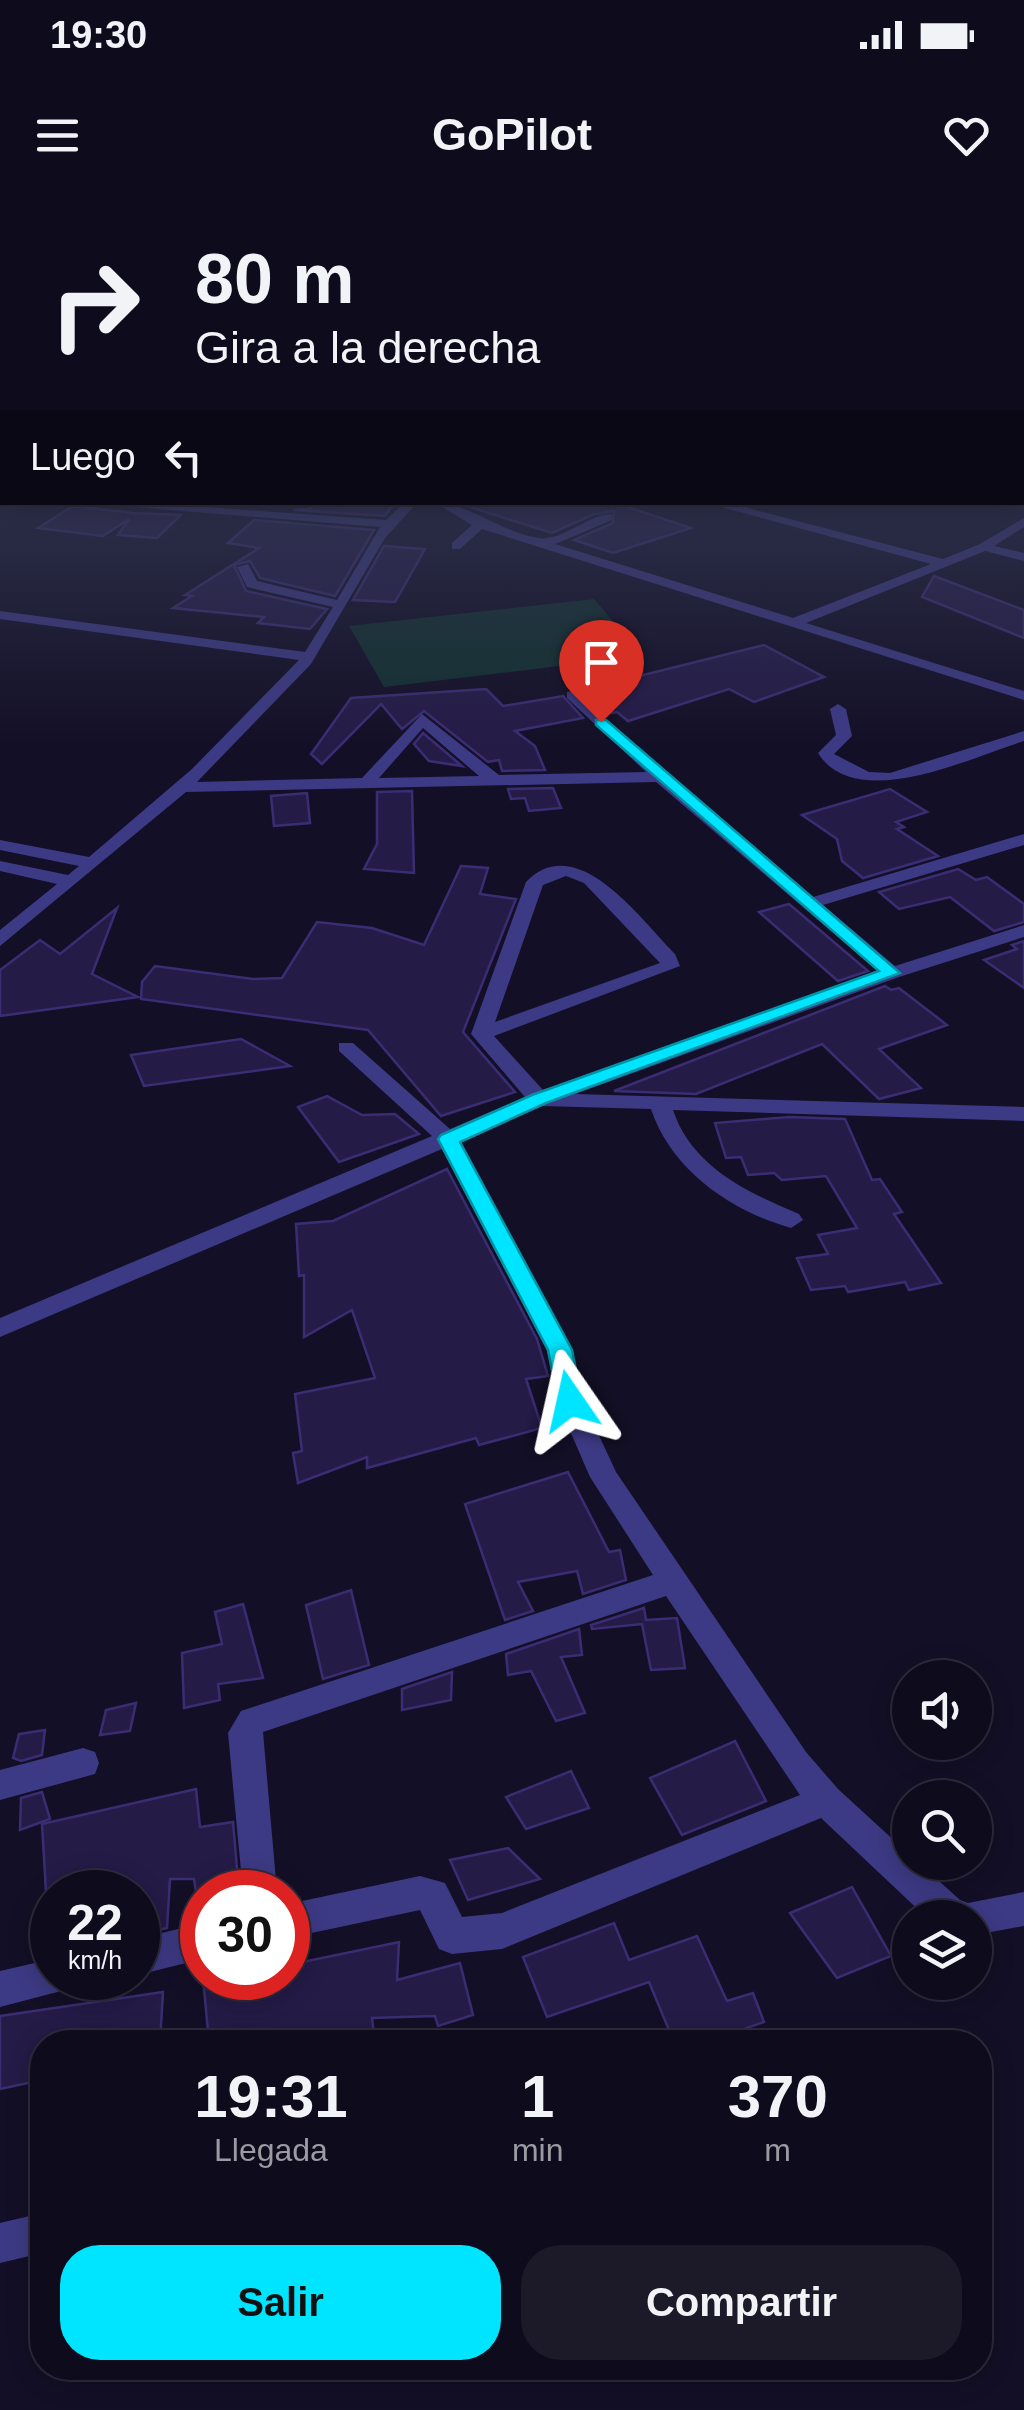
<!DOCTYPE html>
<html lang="es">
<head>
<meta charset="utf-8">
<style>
  body { margin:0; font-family:Arial,sans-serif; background:#1c1929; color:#f1f3f6; height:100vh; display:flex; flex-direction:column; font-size:38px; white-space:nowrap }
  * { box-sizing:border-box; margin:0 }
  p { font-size:32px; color:#9b9ba3 }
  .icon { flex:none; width:55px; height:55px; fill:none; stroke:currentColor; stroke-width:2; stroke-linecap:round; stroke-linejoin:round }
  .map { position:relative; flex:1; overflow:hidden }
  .drawer { position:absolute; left:30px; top:1830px; width:962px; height:350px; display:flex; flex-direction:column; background:#0e0b1c; border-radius:40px; box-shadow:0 5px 25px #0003,0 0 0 2px #2e2b3b }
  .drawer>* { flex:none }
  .guide { position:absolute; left:0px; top:0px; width:1025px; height:305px; box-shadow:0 5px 25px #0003,0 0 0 2px #2e2b3b; background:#0e0b1c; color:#f1f3f6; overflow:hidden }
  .controls { position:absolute; left:892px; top:1460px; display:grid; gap:20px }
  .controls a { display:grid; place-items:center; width:100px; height:100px; border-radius:50%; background:#0e0b1c; box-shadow:0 5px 25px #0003,0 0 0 2px #2e2b3b; font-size:50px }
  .speed { position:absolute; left:30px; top:1670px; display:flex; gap:20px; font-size:50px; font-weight:700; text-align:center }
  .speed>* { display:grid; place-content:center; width:130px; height:130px; border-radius:50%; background:#0e0b1c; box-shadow:0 5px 25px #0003,0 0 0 2px #2e2b3b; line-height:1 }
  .speed small { font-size:25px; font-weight:400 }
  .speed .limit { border:15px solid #d22; background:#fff; color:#111 }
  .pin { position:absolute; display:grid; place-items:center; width:85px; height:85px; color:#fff; margin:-102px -42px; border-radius:50% 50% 50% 0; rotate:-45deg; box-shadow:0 0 10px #0007 }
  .pin .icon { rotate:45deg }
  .me { position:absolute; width:110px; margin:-55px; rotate:349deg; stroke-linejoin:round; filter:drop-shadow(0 0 8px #0008) }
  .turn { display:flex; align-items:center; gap:35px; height:210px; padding:0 30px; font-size:45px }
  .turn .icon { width:130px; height:130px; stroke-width:2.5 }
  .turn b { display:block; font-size:70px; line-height:85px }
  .then { display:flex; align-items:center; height:95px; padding:0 30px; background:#0003; gap:20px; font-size:38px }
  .eta { display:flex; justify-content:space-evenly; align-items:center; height:170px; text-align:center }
  .eta b { font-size:60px; font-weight:800; line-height:70px }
  .action { display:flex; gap:20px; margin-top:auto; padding:20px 30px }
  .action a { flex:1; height:115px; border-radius:40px; background:#00e5ff; color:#111; font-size:40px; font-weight:800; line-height:115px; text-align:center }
  .action a+a { background:#1c1929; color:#f1f3f6 }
  .status { display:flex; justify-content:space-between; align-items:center; height:70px; padding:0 50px; background:#0e0b1c; direction:ltr }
  .status svg { height:28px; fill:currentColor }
  header { display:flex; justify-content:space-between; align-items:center; height:130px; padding:0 30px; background:#0e0b1c; font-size:45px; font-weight:800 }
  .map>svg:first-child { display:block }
</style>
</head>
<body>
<div class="status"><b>19:30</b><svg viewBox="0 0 49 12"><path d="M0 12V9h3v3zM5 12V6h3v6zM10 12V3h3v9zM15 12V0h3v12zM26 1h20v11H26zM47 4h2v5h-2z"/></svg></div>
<header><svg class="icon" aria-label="menu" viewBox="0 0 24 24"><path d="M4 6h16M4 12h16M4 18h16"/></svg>GoPilot<svg class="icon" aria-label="heart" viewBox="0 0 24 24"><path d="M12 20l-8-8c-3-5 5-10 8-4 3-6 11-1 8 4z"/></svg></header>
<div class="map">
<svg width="1024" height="2210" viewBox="0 0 1024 2210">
  <rect width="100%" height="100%" fill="#130f26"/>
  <polygon fill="#12302f" points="594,399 643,456 384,487 349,426"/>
  <g fill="#241b47" stroke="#3b2d73" stroke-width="2.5">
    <polygon points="314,302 395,302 385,316 294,310 310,309"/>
    <polygon points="474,302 612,302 691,328 613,353 574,340 613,323 614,311 592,315 552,333 473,308"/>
    <polygon points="73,306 133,313 181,315 157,338 118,335 129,319 103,336 38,328"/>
    <polygon points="254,320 374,330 335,396 260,378 250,361 234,365 246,391 327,409 310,429 258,423 264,417 173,408 192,396 185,395 259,348 228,343"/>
    <polygon points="384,346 425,349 395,402 353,400"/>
    <polygon points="934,376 1024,410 1024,438 922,397"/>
    <polygon points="764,445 824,477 754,502 729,489 628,521 617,512 605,514 580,493 631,485 623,480"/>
    <polygon points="486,489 503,506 563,496 583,518 515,531 535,546 545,570 502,571 499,560 488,562 424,511 402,529 381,504 322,564 311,554 351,498"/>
    <polygon points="423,533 462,566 429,561 414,544"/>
    <polygon points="553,588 561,608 529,611 525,598 511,599 508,589"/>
    <polygon points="890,589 927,612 896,622 904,627 897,629 938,656 863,678 842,661 837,639 802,615"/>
    <polygon points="412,591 414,673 364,669 377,644 377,592"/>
    <polygon points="307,593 310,623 274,626 271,596"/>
    <polygon points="461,666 488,668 480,694 516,699 463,832 515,892 441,916 368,830 141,799 142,782 155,766 253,779 282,778 317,722 372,728 424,745"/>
    <polygon points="958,669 976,680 987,677 1024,704 1024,722 994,731 950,697 899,709 879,692"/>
    <polygon points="789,704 868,771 838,781 759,712"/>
    <polygon points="117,708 92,774 138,797 0,816 0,770 40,740 60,754"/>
    <polygon points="1024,741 1024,788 984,760 1017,749 1012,745"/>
    <polygon points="885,786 891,790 899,788 947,825 879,849 921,888 879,899 822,844 696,894 614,891"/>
    <polygon points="241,839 290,866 144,886 131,855"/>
    <polygon points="327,896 362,915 395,914 419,934 339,962 298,907"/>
    <polygon points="789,917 845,919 872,980 880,979 902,1012 894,1014 941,1083 909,1090 905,1082 848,1092 845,1086 811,1090 797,1058 828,1054 818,1035 857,1028 826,976 782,980 774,973 748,975 741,957 726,958 715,923"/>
    <polygon points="447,969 537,1139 548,1176 526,1179 542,1228 479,1245 476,1238 367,1268 367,1257 298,1283 293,1253 302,1251 295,1194 375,1178 352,1110 304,1137 304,1075 299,1076 296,1024 333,1021"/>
    <polygon points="568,1272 609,1352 620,1350 626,1380 583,1394 577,1371 518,1382 533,1411 505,1420 465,1304"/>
    <polygon points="351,1390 369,1465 323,1479 306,1405"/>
    <polygon points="243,1404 263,1478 218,1484 220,1500 184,1508 182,1453 222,1444 215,1412"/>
    <polygon points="644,1408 646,1420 677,1418 685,1468 651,1470 642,1424 592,1429 591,1425"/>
    <polygon points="579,1429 582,1455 561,1457 585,1513 556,1521 531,1471 508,1475 506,1454"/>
    <polygon points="452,1472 451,1500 402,1510 402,1489"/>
    <polygon points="136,1503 130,1531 100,1535 106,1510"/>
    <polygon points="45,1530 42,1555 21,1561 13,1558 19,1534"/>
    <polygon points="735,1541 766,1601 682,1635 650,1578"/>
    <polygon points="571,1571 589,1608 526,1629 506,1597"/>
    <polygon points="196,1589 200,1627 233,1622 239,1692 196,1692 194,1679 170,1679 167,1728 138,1735 138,1692 46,1692 42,1624"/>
    <polygon points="42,1592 50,1619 20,1630 21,1598"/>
    <polygon points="508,1648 540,1679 468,1700 450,1660"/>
    <polygon points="852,1687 891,1756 837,1778 790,1713"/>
    <polygon points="614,1723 629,1760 697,1736 727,1801 753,1793 764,1822 707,1842 674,1842 649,1782 547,1817 523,1757"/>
    <polygon points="399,1742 397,1780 460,1763 473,1815 438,1826 435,1816 372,1818 375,1842 209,1842 203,1778 288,1778 288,1765"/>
    <polygon points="163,1792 160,1842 42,1842 42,1880 0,1889 0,1816"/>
  </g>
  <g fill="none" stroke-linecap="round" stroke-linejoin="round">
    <g fill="#3d3a85" fill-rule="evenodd">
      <rect x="0" y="294" width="2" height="6"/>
      <polygon points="1022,298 1024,306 1018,304 1022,302"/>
      <path d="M 73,302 L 136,302 L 386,320 L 405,302 L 418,302 L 385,338 L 311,464 L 197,582 L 362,578 L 422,514 L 499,575 L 646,572 L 567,498 L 567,492 L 572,491 L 813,697 L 1024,634 L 1024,645 L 823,705 L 895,766 L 1024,725 L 1024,737 L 899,777 L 575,894 L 1024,907 L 1024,921 L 673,910 C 692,967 747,992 799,1014 L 803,1020 L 791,1028 C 731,1011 671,970 651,909 L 542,906 L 460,941 L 573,1151 L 583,1201 L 616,1272 L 806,1552 L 838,1589 L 910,1655 L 910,1662 L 918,1662 L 960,1700 L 968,1703 L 1024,1692 L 1024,1726 L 975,1735 L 975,1718 L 927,1718 L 821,1618 L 502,1749 L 452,1754 L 439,1749 L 420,1710 L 288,1738 L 288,1704 L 420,1676 L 445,1683 L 462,1717 L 502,1713 L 800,1595 L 666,1396 L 263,1532 L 277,1692 L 243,1692 L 228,1533 L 241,1511 L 653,1375 L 590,1277 L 557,1201 L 547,1151 L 442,949 L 0,1137 L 0,1118 L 432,936 L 339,851 L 339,843 L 353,843 L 450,929 L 525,897 L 471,834 L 526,682 C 577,629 641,720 675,754 L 680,766 L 494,836 L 543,890 L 878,771 L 656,582 L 186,592 L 0,746 L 0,730 L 57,684 L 0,671 L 0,661 L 68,675 L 79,666 L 0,650 L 0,640 L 89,657 L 192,569 L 299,460 L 0,419 L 0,411 L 305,452 L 333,407 L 247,387 L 237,367 L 248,364 L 257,381 L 337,400 L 380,327 ZM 423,528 L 479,576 L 379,578 ZM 566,676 L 584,683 L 660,763 L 495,822 L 543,685 Z"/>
      <path d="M 434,302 C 465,302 504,333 538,338 C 562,342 588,314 612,314 L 612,320 L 555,344 L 793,418 L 931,364 L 703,302 L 725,302 L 943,359 L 980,344 L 1024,318 L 1024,327 L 994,346 L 1024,353 L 1024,361 L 985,351 L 806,423 L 1024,491 L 1024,500 L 482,329 L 460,349 L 452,349 L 452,343 L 472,325 Z"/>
      <path d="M 838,504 L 846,509 L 852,536 L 834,554 L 869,572 L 890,573 L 1024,531 L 1024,541 C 972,557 856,614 818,553 L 836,535 L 830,509 Z"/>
      <polygon points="83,1548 95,1552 99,1563 95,1574 0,1600 0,1570"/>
      <polygon points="202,1723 202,1759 138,1775 138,1739"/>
      <polygon points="52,1759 52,1778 70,1778 65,1790 0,1807 0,1771"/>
      <polygon points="42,2013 42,2053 0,2063 0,2023"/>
    </g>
  </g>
  <linearGradient id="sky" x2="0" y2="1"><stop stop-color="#0a0815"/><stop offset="0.43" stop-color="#333752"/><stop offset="1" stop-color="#333752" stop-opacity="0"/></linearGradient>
  <rect width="1024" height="546" fill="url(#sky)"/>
  <polygon fill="#00e5ff" stroke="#0095a6" stroke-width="2.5" points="596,520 606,520 900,773 546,903 460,942 572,1150 582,1201 570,1210 558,1201 548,1150 438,939 441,935 532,895 879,771 596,525"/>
</svg>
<div class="controls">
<a><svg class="icon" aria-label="sound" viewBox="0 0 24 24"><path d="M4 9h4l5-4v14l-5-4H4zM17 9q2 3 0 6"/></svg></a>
<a><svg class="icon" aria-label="search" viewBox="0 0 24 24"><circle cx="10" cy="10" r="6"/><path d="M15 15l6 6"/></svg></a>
<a><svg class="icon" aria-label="layers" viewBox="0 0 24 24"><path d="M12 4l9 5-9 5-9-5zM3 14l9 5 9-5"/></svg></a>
</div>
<div class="speed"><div>22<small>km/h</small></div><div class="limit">30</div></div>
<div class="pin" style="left:601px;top:522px;background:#d93025"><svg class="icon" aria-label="arrive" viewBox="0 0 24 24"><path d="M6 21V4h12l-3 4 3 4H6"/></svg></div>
<svg class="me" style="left:570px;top:1201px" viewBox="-20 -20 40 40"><path d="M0-17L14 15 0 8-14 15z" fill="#00e5ff" stroke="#fff" stroke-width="4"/></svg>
<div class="guide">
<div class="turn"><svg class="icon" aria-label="right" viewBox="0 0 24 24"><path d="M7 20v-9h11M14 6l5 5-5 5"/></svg><div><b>80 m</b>Gira a la derecha</div></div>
<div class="then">Luego<svg class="icon" aria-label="left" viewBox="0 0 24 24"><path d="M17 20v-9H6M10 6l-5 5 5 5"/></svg></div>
</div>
<section class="drawer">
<div class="eta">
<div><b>19:31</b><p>Llegada</p></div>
<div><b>1</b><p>min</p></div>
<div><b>370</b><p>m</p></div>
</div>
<div class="action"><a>Salir</a><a>Compartir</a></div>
</section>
</div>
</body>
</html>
